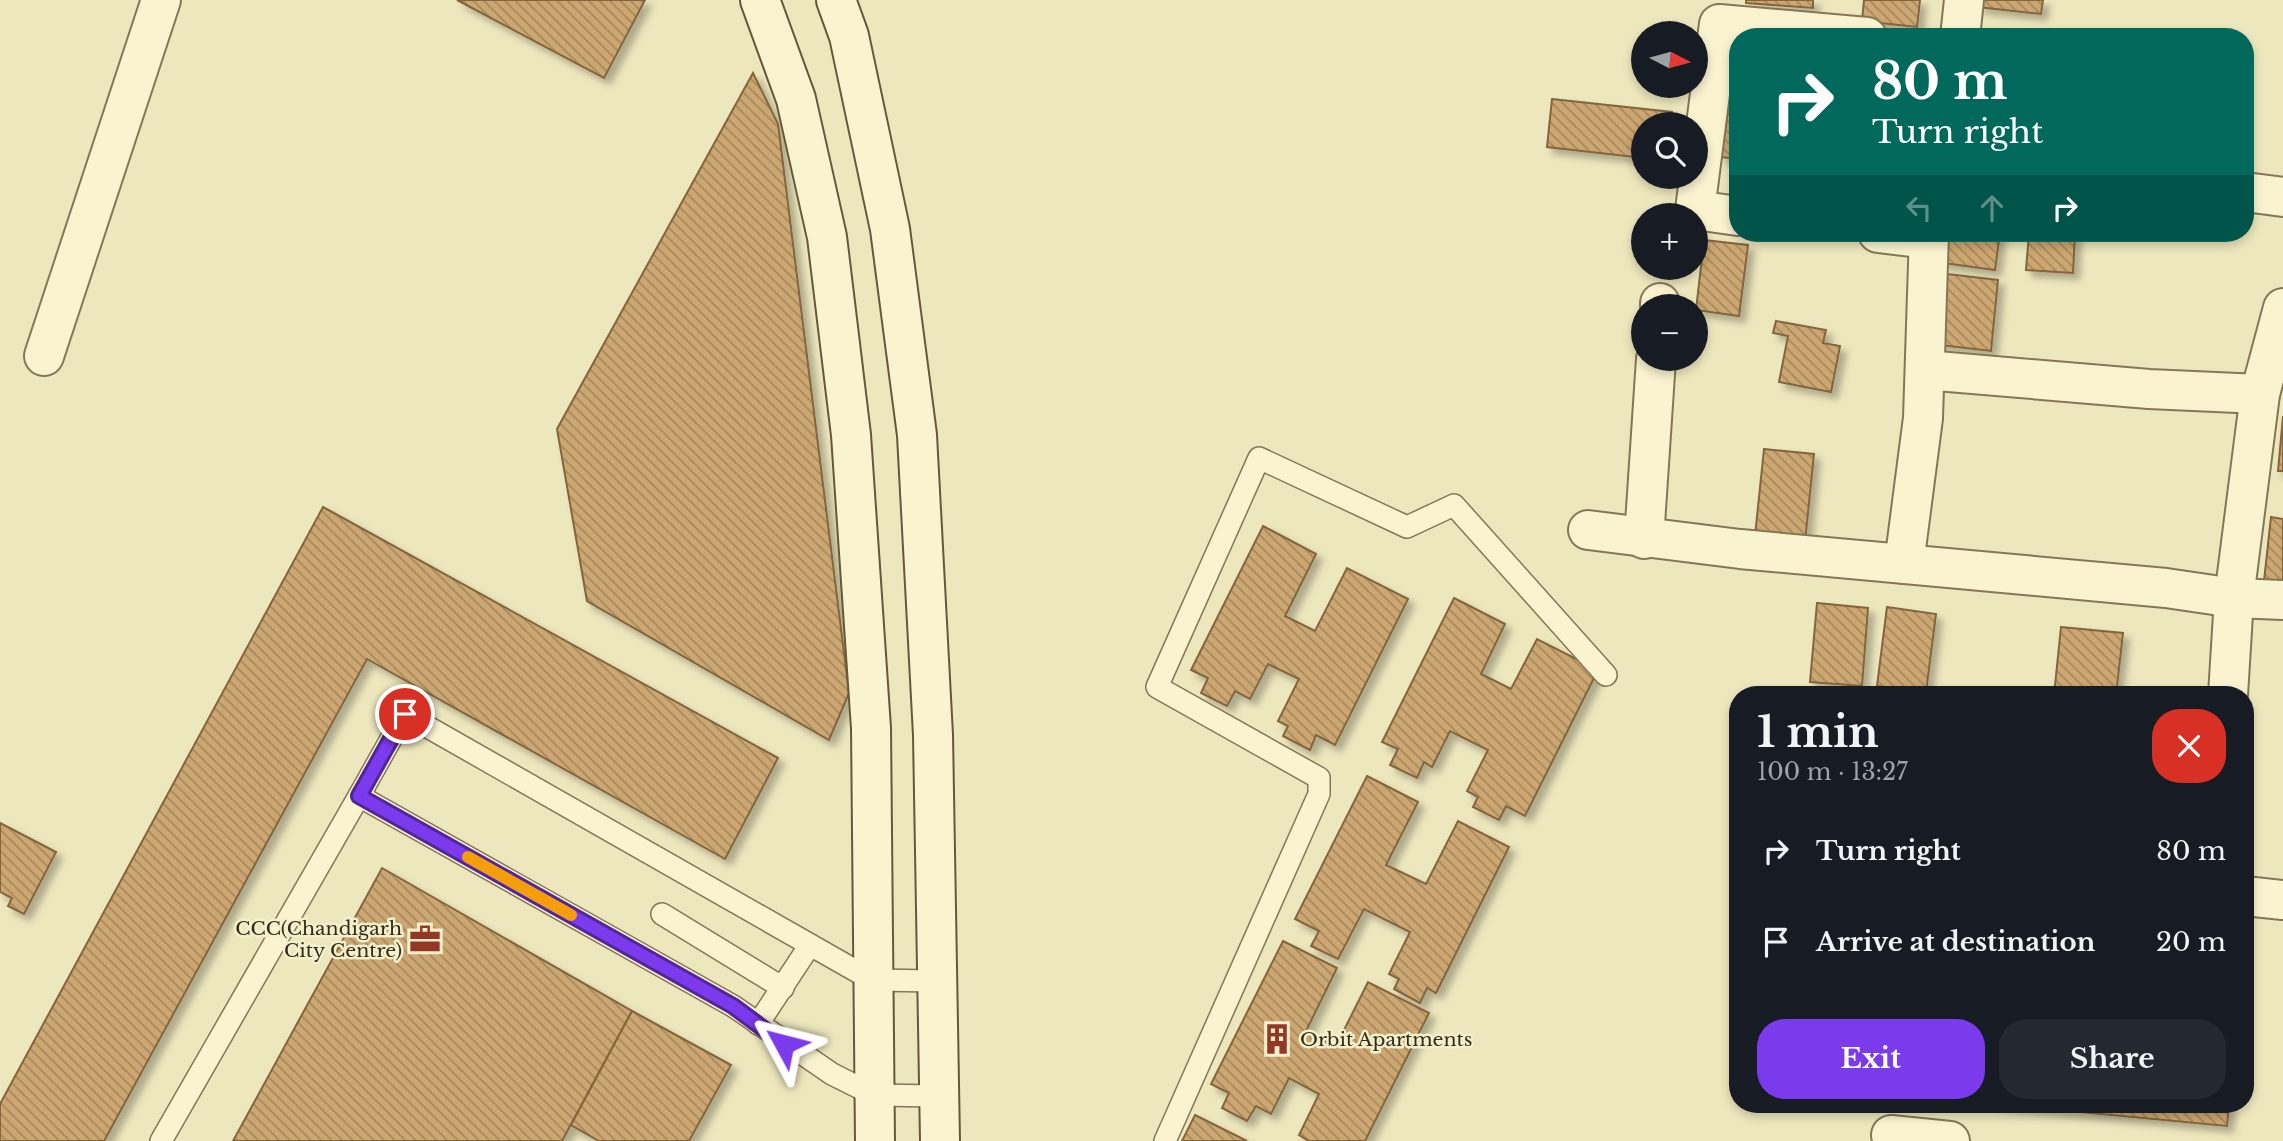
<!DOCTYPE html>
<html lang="en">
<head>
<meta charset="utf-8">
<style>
  body { margin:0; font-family:"Libre Baskerville",serif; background:#242831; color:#f1f3f6; height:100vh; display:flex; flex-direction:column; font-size:26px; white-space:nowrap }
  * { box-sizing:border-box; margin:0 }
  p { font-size:23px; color:#9ea1a6 }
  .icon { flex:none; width:38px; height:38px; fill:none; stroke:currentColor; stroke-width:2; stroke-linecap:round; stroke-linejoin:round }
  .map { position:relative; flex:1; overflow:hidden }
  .drawer { position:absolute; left:1729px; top:686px; width:525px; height:427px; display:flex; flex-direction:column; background:#171b24; border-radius:28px; box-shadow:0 4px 10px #0003 }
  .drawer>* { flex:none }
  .hud { position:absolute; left:1729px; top:28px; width:525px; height:214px; border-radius:28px; box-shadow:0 4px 10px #0003; background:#00695c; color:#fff; overflow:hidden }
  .needle { width:46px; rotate:96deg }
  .buttons { position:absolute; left:1631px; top:21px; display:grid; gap:14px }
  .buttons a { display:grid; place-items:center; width:77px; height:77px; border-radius:50%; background:#171b24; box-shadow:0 4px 10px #0003; font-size:35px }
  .pin { position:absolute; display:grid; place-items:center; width:60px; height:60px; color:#fff; margin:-30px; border:4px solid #fff; border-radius:50%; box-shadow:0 2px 7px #0007 }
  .me { position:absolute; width:77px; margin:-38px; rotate:308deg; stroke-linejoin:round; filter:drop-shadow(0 0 5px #0008) }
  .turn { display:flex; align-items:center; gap:24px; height:147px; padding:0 28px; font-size:32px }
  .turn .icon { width:91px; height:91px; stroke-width:2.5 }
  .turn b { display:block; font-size:49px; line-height:60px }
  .lanes { display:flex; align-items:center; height:66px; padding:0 28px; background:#0003; justify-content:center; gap:35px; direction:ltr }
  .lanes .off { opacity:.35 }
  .round { display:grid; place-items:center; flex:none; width:74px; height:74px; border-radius:28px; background:#242831 }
  .overview { display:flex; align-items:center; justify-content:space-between; height:119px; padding:0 28px }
  h1 { font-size:42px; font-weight:800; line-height:52px }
  .action { display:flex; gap:14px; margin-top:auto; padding:14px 28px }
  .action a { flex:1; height:80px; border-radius:28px; background:#7c3aed; color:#fff; font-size:28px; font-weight:800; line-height:80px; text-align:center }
  .action a+a { background:#242831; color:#f1f3f6 }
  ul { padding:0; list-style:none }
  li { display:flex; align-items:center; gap:21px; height:91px; padding:0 28px }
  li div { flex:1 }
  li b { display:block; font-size:26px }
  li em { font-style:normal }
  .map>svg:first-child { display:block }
</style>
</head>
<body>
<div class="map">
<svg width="2283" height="1141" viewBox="0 0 2283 1141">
  <defs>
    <pattern id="building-back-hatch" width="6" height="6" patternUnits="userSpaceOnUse" patternTransform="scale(1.75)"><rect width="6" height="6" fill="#cca772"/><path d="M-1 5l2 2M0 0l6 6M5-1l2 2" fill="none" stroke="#a6885d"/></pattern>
    <filter id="shadow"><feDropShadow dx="6" dy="6" stdDeviation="3.5" flood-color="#0004"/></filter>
  </defs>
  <rect width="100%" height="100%" fill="#ede7bd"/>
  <g fill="url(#building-back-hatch)" stroke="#84653c" stroke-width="2" filter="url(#shadow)">
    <polygon points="457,0 645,0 604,78"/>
    <polygon points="1746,0 1813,0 1813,8 1746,3"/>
    <polygon points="1864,0 1920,0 1917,27 1862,21"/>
    <polygon points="1978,0 2043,0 2041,14 1978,7"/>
    <polygon points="753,73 778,124 849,693 829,740 587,601 557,429"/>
    <polygon points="1552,99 1672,112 1671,124 1643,124 1643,158 1547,147"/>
    <polygon points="1725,114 1738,115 1738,159 1721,157"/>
    <polygon points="1940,233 2000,233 1995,270 1936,262"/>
    <polygon points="2029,233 2075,233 2073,273 2026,270"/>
    <polygon points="1704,240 1748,245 1739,316 1696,310"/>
    <polygon points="1939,273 1998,280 1991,351 1932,344"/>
    <polygon points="1776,321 1826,330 1823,343 1840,346 1831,392 1779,382 1788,336 1773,333"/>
    <polygon points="2283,416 2283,471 2278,471"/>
    <polygon points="1764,449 1814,454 1805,542 1755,536"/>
    <polygon points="323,507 778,758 725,859 367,659 104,1141 0,1141 0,1104"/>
    <polygon points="2271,517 2283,519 2283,583 2264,581"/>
    <polygon points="1263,526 1316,554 1285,616 1315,631 1347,568 1408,599 1335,745 1316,735 1310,750 1283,736 1288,726 1278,721 1299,679 1268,664 1250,699 1235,691 1227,706 1201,693 1208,678 1191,670"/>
    <polygon points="1454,598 1505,624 1481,674 1511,689 1537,639 1598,670 1525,816 1506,806 1499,820 1473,807 1478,797 1467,791 1488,750 1450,731 1432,767 1424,762 1417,778 1390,765 1398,749 1382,742"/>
    <polygon points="1817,603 1868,608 1862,686 1810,682"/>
    <polygon points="1887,607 1936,614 1926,692 1877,686"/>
    <polygon points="2061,627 2123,633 2116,695 2054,695"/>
    <polygon points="1367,776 1418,802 1386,865 1426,884 1458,821 1509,847 1436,993 1427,988 1420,1003 1394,989 1399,979 1389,974 1410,932 1364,909 1338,959 1311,946 1319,931 1295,919"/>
    <polygon points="0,823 56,852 24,914 8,906 12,898 0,892"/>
    <polygon points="382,868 632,1011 562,1141 233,1141"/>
    <polygon points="1283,941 1337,968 1306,1031 1336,1046 1368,982 1429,1013 1365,1141 1309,1141 1299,1135 1319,1094 1289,1078 1271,1114 1256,1106 1247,1121 1222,1108 1229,1093 1211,1084"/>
    <polygon points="632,1011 731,1065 689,1141 599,1141 571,1125"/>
    <polygon points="1995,1104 2229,1104 2227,1126"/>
    <polygon points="1195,1115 1247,1141 1182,1141"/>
  </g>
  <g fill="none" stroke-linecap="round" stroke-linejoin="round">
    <defs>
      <g id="service">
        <polyline points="359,796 405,714 872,980 937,981"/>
        <polyline points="662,914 783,988"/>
        <polyline points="758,1024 810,945"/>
        <polyline points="161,1141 359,796 733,1006 832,1074 874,1095 939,1096"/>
        <polyline points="1165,1141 1319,794 1319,778 1157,687 1259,458 1407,527 1454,505 1606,675"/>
      </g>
      <g id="minor">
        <polyline points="1960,37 1964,0"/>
        <polyline points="2245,192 2283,197"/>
        <polyline points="1738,216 1695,210 1719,24 1867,37"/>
        <polyline points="1878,233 1928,239"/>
        <polyline points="1660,306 1660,303"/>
        <polyline points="44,356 161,0"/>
        <polyline points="1925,370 2149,389 2260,394"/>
        <polyline points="1588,530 1740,549 2166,588 2234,598 2283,600"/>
        <polyline points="1644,539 1656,359"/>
        <polyline points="1904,564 1923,418 1929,233"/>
        <polyline points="2228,695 2234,598 2260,394 2283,308"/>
        <polyline points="2245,896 2283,900"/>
        <polyline points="1891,1135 1950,1141"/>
      </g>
      <g id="secondary">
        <polyline points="760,0 796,99 827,237 851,435 871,728 875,1141"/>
        <polyline points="836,0 849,36 890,229 917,435 933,735 940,1141"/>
      </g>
    </defs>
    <use href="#service" stroke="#857756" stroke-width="24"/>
    <use href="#minor" stroke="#857756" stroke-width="42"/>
    <use href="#secondary" stroke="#67583a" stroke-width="42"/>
    <use href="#service" stroke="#f9f3d0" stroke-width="21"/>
    <use href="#minor" stroke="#f9f3d0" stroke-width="38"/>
    <use href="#secondary" stroke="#f9f3d0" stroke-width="38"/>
  </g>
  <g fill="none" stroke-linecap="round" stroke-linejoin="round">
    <defs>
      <polyline id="route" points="405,714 359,796 733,1006 784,1044"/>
    </defs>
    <use href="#route" stroke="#51269a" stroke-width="18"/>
    <use href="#route" stroke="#7c3aed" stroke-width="12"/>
    <polyline stroke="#f59e0b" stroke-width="12" points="468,857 571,915"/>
  </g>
  <defs>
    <symbol id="office-bare" viewBox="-9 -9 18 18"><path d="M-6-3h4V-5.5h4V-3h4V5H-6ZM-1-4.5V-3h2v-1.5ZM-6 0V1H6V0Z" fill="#943826" stroke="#f5f0cc" stroke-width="2.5" paint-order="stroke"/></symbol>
    <symbol id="building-bare" viewBox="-9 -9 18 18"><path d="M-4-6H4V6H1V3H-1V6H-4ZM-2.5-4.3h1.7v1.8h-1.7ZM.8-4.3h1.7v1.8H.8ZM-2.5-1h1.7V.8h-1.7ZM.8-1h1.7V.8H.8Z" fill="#943826" stroke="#f5f0cc" stroke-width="2.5" paint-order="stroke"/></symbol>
  </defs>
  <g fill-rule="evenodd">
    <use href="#office-bare" x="403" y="917" width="44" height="44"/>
    <use href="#building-bare" x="1255" y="1017" width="44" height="44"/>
  </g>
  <g text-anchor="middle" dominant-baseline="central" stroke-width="5" stroke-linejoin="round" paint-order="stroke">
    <g font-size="19" fill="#342c1b" stroke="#f5f0cc" text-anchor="end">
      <text x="402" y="928">CCC(Chandigarh<tspan x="402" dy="22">City Centre)</tspan></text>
      <text x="1300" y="1039" text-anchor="start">Orbit Apartments</text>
    </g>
  </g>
</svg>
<div class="buttons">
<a><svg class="needle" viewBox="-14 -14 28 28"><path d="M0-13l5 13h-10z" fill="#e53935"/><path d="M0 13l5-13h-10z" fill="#9ea1a6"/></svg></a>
<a><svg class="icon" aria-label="search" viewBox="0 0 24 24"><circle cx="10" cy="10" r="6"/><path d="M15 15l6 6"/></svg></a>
<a>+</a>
<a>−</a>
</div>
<div class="pin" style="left:405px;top:714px;background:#d93025"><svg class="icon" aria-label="arrive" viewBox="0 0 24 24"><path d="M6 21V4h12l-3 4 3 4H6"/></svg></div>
<svg class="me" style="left:784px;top:1044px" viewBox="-20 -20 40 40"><path d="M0-17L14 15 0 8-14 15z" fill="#7c3aed" stroke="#fff" stroke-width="4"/></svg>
<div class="hud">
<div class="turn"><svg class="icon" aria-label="right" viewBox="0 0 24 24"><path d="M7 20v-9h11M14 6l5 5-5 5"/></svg><div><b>80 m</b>Turn right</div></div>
<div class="lanes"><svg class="icon off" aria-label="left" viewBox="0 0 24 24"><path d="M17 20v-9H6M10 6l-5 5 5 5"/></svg><svg class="icon off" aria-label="ahead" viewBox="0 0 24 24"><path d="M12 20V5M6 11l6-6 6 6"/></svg><svg class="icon" aria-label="right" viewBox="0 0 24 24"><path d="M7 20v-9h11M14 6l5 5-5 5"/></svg></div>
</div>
<section class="drawer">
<div class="overview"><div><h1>1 min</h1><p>100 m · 13:27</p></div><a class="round" style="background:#d93025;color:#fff"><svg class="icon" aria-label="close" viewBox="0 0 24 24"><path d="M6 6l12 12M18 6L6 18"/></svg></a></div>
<ul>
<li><svg class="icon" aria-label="right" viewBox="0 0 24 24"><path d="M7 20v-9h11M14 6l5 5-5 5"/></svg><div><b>Turn right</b></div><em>80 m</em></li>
<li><svg class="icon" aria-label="arrive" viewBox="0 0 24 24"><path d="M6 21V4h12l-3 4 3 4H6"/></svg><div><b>Arrive at destination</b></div><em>20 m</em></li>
</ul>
<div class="action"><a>Exit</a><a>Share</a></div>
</section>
</div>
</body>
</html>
